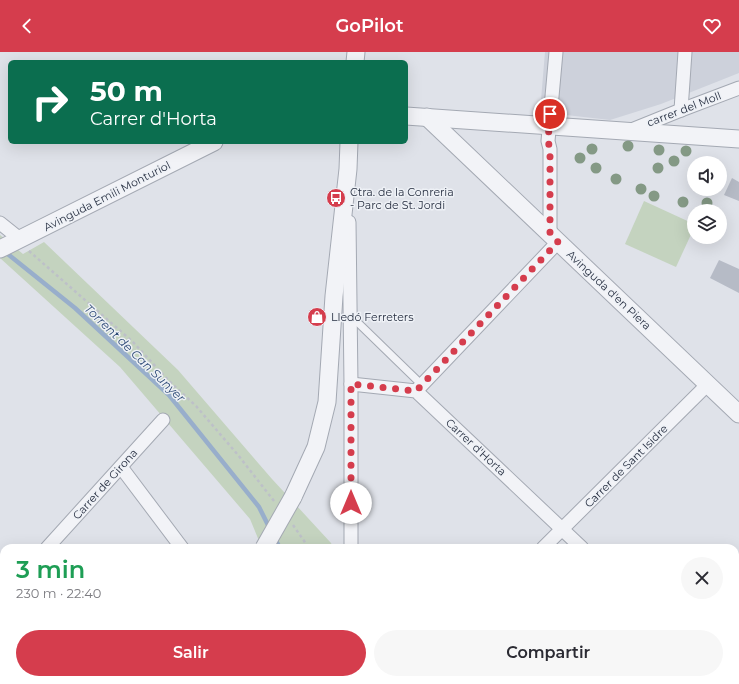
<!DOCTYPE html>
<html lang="es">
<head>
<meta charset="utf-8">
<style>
  body { margin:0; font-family:Montserrat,sans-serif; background:#f7f7f7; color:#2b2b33; height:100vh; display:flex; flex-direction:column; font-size:15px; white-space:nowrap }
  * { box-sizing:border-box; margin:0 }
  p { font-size:13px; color:#7c7c81 }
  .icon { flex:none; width:22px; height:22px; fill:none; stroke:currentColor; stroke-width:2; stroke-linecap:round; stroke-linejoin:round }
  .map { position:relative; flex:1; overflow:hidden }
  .sheet { position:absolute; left:0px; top:492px; width:739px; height:140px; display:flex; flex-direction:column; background:#fff; border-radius:12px 12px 0 0; box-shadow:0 4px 16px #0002 }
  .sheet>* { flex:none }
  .guide { position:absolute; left:8px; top:8px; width:400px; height:84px; border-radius:6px; box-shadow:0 4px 16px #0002; background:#0b6e4f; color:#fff; overflow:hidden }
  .fabs { position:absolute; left:687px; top:104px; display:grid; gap:8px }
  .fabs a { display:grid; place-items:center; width:40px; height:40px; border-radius:50%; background:#fff; box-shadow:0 4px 16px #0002; font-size:20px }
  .pin { position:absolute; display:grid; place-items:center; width:34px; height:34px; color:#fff; margin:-17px; border:2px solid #fff; border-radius:50%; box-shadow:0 1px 4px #0007 }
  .me { position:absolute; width:44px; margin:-22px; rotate:0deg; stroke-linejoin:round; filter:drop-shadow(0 0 3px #0008) }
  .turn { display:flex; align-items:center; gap:14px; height:84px; padding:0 16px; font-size:18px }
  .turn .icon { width:52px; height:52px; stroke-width:2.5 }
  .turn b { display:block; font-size:28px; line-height:34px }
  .round { display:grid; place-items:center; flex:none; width:42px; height:42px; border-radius:21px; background:#f7f7f7 }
  .summary { display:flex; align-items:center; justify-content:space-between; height:68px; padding:0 16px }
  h1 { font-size:24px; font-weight:600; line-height:30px; color:#1e9e55 }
  .cta { display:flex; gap:8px; margin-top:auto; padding:8px 16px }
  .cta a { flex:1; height:46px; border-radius:24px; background:#d53d4d; color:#fff; font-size:16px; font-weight:600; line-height:46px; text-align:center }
  .cta a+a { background:#f7f7f7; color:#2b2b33 }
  header { display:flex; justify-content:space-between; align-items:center; height:52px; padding:0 16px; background:#d53d4d; color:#fff; font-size:18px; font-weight:600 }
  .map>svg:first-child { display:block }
</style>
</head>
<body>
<header><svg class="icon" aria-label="back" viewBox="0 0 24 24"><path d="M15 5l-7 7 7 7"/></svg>GoPilot<svg class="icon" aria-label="heart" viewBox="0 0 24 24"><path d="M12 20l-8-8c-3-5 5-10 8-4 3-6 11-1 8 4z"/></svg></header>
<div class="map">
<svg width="739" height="632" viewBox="0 0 739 632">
  <rect width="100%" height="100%" fill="#dfe2e9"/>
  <polygon fill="#cdd1db" points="545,0 739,0 739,21 661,52 610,68 540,60"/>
  <g fill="#c4d3bf">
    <polygon points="644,149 694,172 694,176 676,215 625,192"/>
    <polygon points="0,183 23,202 44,190 178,318 272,427 331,491 333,496 262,496 250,467 120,315 0,206"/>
    <polygon points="315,628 368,628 369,632 316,632"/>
  </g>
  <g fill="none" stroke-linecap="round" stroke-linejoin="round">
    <g stroke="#98aecb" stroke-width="4.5">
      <polyline points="4,199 75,256 169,343 259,455 270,477"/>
      <polyline points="274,485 280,496"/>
      <polyline points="333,628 335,632"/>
    </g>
  </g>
  <g fill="#b6bbc6">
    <polygon points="732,126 739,130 739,149 724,143"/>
    <polygon points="719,208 739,217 739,241 710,226"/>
  </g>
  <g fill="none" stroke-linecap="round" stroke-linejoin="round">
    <defs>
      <polyline id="service" points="350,263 422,333"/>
      <g id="minor">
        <polyline points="681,58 685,0"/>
        <polyline points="629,79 681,58 739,36"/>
        <polyline points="349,170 351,332 351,496"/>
        <polyline points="0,171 20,187"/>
        <polyline points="550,182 550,97 548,89 556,0"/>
        <polyline points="351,332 416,339 582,496"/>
        <polyline points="416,339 558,190"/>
        <polyline points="121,415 182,496"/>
        <polyline points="47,496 163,368"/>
        <polyline points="543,496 708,332"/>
        <polyline points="0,548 4,544"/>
        <polyline points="735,591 739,587"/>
        <polyline points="0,616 4,618"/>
        <polyline points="20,628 24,632"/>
        <polyline points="425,628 429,632"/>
        <polyline points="725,628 728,632"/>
        <polyline points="411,632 415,628"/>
        <polyline points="694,632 698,628"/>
      </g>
      <g id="tertiary">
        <polyline points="355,10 356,0"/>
        <polyline points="406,64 739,87"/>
        <polyline points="427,65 739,362"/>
        <polyline points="0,197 214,90"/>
        <polyline points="293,445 316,395 327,350 334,244 348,117 349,90"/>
        <polyline points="186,632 188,628"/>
      </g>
    </defs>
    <use href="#service" stroke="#a4a9b3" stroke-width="9"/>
    <use href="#minor" stroke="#a4a9b3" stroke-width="15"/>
    <use href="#tertiary" stroke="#a4a9b3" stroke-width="19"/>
    <g stroke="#bdc0c8" stroke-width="2.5" stroke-dasharray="3 3" stroke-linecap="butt">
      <polyline points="29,199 133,290 168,328 196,354 238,403 274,449"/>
      <polyline points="293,473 309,496"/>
      <polyline points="359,628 360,632"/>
    </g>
    <use href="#service" stroke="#f2f3f7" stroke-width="7"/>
    <use href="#minor" stroke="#f2f3f7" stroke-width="13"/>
    <use href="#tertiary" stroke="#f2f3f7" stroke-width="17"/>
    <defs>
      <polyline id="tertiary-bridge" points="264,496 293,445"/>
    </defs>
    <use href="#tertiary-bridge" stroke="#a4a9b3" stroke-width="19" stroke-linecap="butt"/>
    <use href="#tertiary-bridge" stroke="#f2f3f7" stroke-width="17"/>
  </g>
  <g fill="#849985">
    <circle cx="628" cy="94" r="5.5"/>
    <circle cx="592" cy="97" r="5.5"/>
    <circle cx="659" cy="98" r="5.5"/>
    <circle cx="686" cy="99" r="5.5"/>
    <circle cx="580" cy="106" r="5.5"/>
    <circle cx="674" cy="109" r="5.5"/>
    <circle cx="596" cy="116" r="5.5"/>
    <circle cx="658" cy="116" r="5.5"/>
    <circle cx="616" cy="127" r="5.5"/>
    <circle cx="641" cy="137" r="5.5"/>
    <circle cx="654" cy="144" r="5.5"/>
    <circle cx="683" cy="150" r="5.5"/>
    <circle cx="707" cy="151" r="5.5"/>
  </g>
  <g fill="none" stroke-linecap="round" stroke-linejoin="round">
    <polyline stroke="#d53d4d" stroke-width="7" stroke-dasharray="0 12.6" points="351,451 351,332 416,339 558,190 550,182 550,97 548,89 550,62"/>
  </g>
  <defs>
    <symbol id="bus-disc" viewBox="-11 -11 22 22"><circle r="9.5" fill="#d53d4d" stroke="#eef1f6"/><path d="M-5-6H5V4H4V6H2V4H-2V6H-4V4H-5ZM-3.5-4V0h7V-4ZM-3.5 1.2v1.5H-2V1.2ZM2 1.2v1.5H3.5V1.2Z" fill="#fff"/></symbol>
    <symbol id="shop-disc" viewBox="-11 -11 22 22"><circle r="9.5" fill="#d53d4d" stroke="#eef1f6"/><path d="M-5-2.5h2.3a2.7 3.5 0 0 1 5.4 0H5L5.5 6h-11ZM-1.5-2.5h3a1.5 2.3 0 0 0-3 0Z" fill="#fff"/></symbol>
  </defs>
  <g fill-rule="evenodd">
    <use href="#bus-disc" x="325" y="135" width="22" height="22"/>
    <use href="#shop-disc" x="306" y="254" width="22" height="22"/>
  </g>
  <g text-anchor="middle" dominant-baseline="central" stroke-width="3" stroke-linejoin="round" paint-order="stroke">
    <g font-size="11" fill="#272f41" stroke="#eef1f6">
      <text transform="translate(684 57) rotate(-21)">carrer del Moll</text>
      <text transform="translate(107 144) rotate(-27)">Avinguda Emili Monturiol</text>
      <text transform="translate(609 238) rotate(43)">Avinguda d'en Piera</text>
      <text transform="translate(476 395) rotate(43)">Carrer d'Horta</text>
      <text transform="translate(626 414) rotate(-45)">Carrer de Sant Isidre</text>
      <text transform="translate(105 432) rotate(-48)">Carrer de Girona</text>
    </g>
    <g font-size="11" fill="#272f41" stroke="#eef1f6" text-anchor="start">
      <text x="350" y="140">Ctra. de la Conreria<tspan x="350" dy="13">- Parc de St. Jordi</tspan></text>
      <text x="331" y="265">Lledó Ferreters</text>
    </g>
    <g font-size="12" font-style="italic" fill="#2f4c77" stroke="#eef1f6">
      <text transform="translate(135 301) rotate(44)">Torrent de Can Sunyer</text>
    </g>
  </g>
</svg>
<div class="fabs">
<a><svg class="icon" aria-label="sound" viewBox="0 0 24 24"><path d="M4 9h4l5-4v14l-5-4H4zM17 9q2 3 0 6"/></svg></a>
<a><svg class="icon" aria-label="layers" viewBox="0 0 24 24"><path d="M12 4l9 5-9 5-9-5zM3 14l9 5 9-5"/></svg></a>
</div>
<div class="pin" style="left:550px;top:62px;background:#d93025"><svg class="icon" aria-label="arrive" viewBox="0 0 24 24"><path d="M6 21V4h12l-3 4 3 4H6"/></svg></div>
<svg class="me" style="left:351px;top:451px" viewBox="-20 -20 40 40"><circle r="19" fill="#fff"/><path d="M0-13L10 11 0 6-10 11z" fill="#d53d4d"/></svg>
<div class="guide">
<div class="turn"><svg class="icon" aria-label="right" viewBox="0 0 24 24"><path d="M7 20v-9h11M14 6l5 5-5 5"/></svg><div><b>50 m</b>Carrer d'Horta</div></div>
</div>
<section class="sheet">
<div class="summary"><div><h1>3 min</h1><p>230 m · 22:40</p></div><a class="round"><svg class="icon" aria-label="close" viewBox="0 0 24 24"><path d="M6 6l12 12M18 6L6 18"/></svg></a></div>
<div class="cta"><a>Salir</a><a>Compartir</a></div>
</section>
</div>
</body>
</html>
